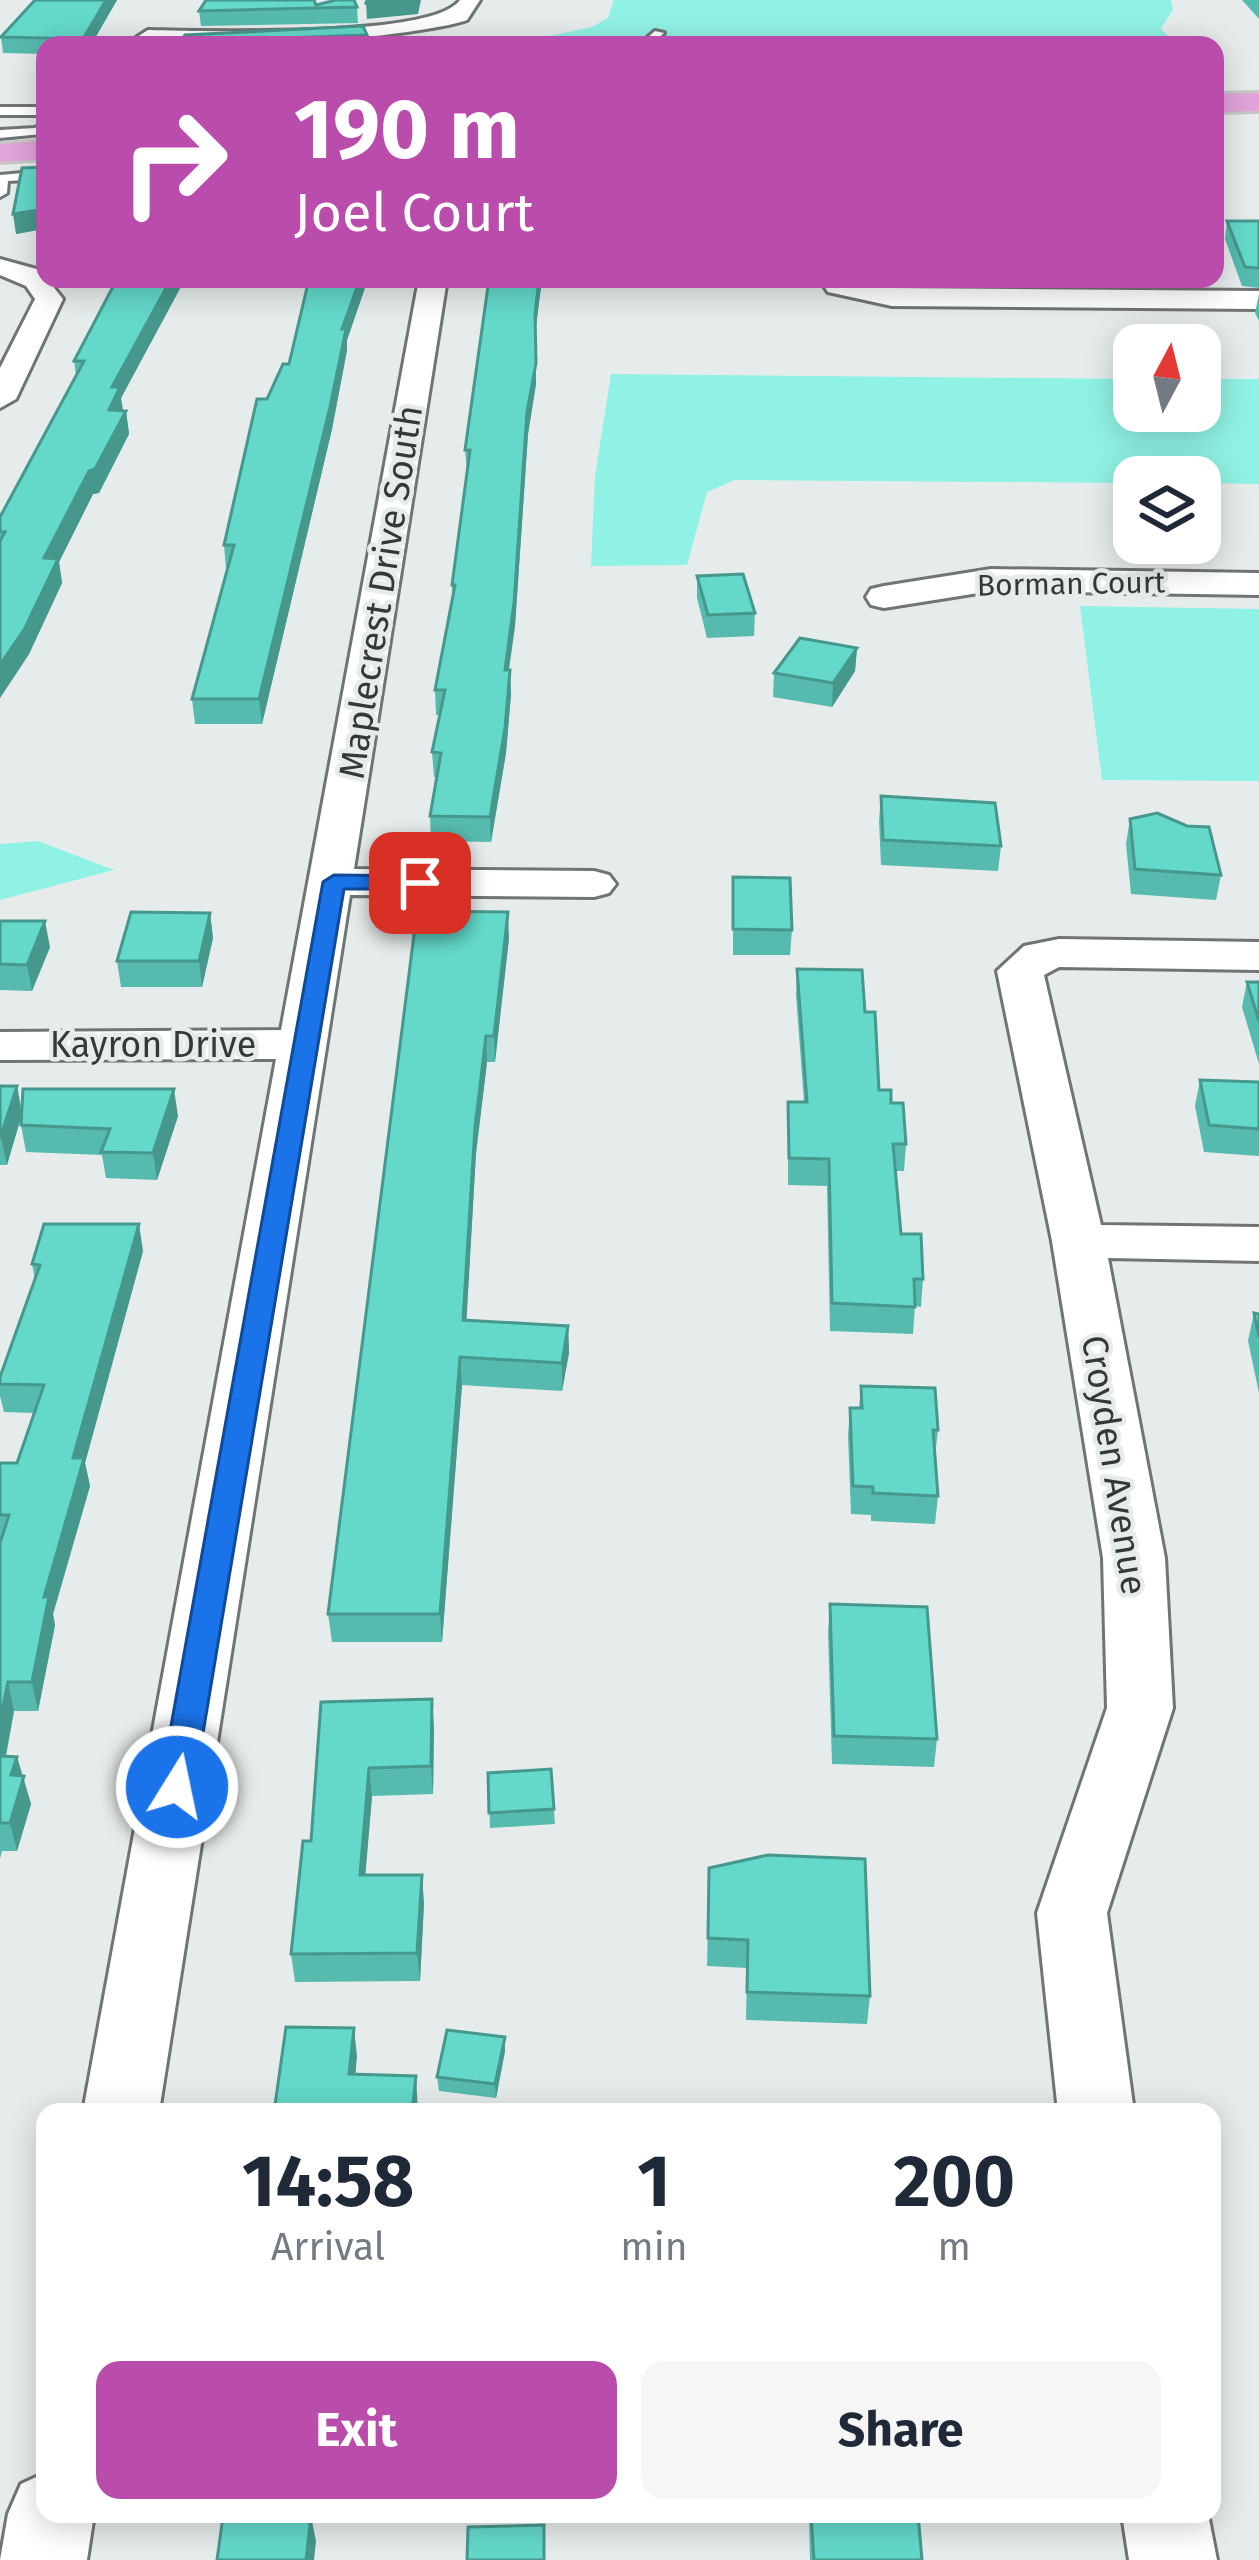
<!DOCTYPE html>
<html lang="en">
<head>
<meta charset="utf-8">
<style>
  body { margin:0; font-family:"Fira Sans",sans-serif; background:#f6f6f7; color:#1f2937; height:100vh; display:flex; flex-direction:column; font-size:45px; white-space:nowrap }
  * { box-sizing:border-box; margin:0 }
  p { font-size:39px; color:#747a83 }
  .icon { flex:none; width:66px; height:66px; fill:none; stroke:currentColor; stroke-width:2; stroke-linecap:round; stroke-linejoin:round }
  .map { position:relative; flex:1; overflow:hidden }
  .sheet { position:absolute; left:36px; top:2103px; width:1185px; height:420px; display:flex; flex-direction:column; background:#fff; border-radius:24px; box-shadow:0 6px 30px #0003 }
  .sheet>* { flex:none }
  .banner { position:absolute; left:36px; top:36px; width:1188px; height:252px; border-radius:24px; box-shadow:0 6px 30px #0003; background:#ba4dac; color:#fff; overflow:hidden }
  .needle { width:78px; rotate:7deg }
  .fabs { position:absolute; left:1113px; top:324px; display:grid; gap:24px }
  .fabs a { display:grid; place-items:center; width:108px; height:108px; border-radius:24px; background:#fff; box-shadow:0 6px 30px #0003; font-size:60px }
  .pin { position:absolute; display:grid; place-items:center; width:102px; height:102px; color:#fff; margin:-51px; border-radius:24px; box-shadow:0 6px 18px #0006 }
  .me { position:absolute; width:132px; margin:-66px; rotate:10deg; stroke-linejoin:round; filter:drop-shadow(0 0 9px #0008) }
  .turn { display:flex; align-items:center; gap:42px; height:252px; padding:0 60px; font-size:54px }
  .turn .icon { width:156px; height:156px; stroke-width:2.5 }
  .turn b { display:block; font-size:84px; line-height:102px }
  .eta { display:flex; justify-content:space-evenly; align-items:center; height:204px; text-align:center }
  .eta b { font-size:72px; font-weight:700; line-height:84px }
  .action { display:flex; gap:24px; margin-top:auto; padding:24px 60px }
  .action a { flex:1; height:138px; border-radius:24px; background:#ba4dac; color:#fff; font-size:48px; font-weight:700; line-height:138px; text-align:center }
  .action a+a { background:#f6f6f7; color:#1f2937 }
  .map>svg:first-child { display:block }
</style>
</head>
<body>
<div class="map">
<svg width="1259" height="2560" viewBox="0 0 1259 2560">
  <rect width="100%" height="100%" fill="#e6eceb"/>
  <g fill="#90f2e4">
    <polygon points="614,0 1171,0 1173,9 1161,29 1176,45 506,45 592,27 608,18"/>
    <polygon points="611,374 1134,379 1134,411 1200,411 1200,379 1259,379 1259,484 1200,483 1200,477 1134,477 1134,483 735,480 707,492 687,565 591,566 595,476"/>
    <polygon points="1080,606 1259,609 1259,781 1102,780"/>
    <polygon points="38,841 114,870 0,900 0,844"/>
  </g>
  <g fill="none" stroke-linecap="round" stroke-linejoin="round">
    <defs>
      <g id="lane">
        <polygon points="655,31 664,33 651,45 639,45"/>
        <rect x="0" y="107" width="45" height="8"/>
        <polygon points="45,121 42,134 0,138 0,130 35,128"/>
        <polygon points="45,171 45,179 8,181 7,193 0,197 0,175"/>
      </g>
      <g id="street">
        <path d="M 460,0 L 480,0 L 467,20 C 424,36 166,61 137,37 L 148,30 C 201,31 433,39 460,0 Z"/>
        <polygon points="0,259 40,270 63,299 16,399 0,408 0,368 35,299 26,286 0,275"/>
        <polygon points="419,279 447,279 354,869 594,871 609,875 616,884 609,893 594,897 350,895 159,2112 83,2112 276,1059 0,1060 0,1032 281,1030"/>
        <polygon points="845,279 892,288 1259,291 1259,309 892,306 828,292 824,286 828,280"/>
        <polygon points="991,569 1259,573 1259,595 991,591 884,608 871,605 866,597 871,589 884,586"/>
        <polygon points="1059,939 1259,942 1259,970 1059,967 1044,975 1101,1225 1259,1227 1259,1261 1108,1258 1165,1558 1173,1708 1107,1913 1134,2112 1058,2112 1037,1913 1107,1708 1103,1558 1052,1241 997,971 1024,946"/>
        <polygon points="45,2473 45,2514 94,2514 87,2560 0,2560 8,2514 21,2484"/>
        <polygon points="1122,2514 1208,2514 1217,2560 1129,2560"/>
      </g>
      <g id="primary">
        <polygon points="1259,93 1259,111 1215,112 1215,94"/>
        <polygon points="45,141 45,159 0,162 0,144"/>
      </g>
    </defs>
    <use href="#lane" stroke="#6f7574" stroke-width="6"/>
    <use href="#street" stroke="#6f7574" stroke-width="6"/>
    <use href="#primary" stroke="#c7c7c7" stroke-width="6"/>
    <use href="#lane" fill="#fff" fill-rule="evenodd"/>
    <use href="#street" fill="#fff" fill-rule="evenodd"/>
    <use href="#primary" fill="#e1a3d9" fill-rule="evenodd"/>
  </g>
  <g fill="#56bbae">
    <polygon points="117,0 91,45 45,45 45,54 3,53 1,37"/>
    <polygon points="1242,0 1259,0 1259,19"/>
    <polygon points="316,5 357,7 358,23 201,26 199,11"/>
    <polygon points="367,35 367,45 181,45 180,42"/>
    <polygon points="45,167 45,229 16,234"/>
    <polygon points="1227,221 1259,221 1259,288 1242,286 1225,239"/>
    <polygon points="117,279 195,279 194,281 184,281 121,398 122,411 126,411 129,434 99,493 93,494 59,562 62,583 29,654 0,698 0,517 76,375 74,361"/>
    <polygon points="309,279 368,279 347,340 347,350 332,429 262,724 195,724 192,699 228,568 226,568 224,545 267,399 289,364"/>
    <polygon points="488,279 542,279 535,334 536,384 528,434 515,626 509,670 511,694 506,753 491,842 431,841 430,816 437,777 434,777 432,752 440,715 436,715 435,690 452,600 452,585 467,471 465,450"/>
    <polygon points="1259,294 1259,321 1255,313"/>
    <polygon points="697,576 755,613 754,636 707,638 697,598"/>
    <polygon points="857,648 855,671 832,707 773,697 774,673"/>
    <polygon points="881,796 1001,846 998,871 881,865 879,821"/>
    <polygon points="1130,819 1221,875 1216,900 1131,894 1126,844"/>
    <polygon points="733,877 792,930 790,955 733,955"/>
    <polygon points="210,913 213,938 202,987 121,987 117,961"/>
    <polygon points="0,921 50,947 32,991 0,990"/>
    <polygon points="509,938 495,1062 487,1062 476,1153 466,1320 568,1326 569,1353 562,1391 462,1385 442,1642 332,1642 328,1614"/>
    <polygon points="797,969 865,1012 879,1090 891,1103 906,1144 904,1171 896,1171 901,1234 923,1279 921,1307 915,1306 913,1334 830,1331 827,1186 788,1185 788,1102 804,1102 796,995"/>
    <polygon points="1247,982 1259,982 1259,1064 1242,1007"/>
    <polygon points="1200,1080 1259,1082 1259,1156 1204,1152 1195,1106"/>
    <polygon points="0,1086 22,1111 178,1116 157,1180 106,1178 102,1155 26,1152 21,1125 22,1115 7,1165 0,1165"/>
    <polygon points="143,1251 85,1463 90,1486 53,1614 55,1625 38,1711 14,1711 6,1757 17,1757 31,1804 17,1851 2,1851 0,1859 0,1463 17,1463 35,1413 4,1412 0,1396 0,1377 35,1279 32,1264"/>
    <polygon points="1254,1313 1259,1314 1259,1393 1248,1341"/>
    <polygon points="861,1386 938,1430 935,1456 938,1496 935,1524 871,1521 871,1515 851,1514 848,1436 850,1408 859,1408"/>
    <polygon points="830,1604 937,1739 934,1767 832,1764 828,1632"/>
    <polygon points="321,1702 434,1727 433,1794 372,1796 365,1875 424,1903 420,1981 295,1982 291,1954 311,1841"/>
    <polygon points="551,1769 555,1824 490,1828 488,1773"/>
    <polygon points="709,1868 870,1996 867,2024 746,2020 747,1968 707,1966"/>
    <polygon points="505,2037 505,2051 496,2098 439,2091 437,2077"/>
    <polygon points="809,2514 918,2514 922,2560 810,2560"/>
  </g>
  <g fill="#46988d">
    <polygon points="106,0 117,0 91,45 84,45 83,39"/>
    <polygon points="402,0 421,0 418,14 367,19 366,3"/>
    <polygon points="39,209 42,229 16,234 13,214"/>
    <polygon points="171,279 184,279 184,281 121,398 123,410 109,410 112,387"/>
    <polygon points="360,279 368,279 347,340 347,350 332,429 262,724 259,699 342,329"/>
    <polygon points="539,279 542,279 535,334 535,314"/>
    <polygon points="536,363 536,384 528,434 515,626 505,694 505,670 527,412"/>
    <polygon points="126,411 129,434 99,493 93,494 59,562 62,583 29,654 0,698 0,665 44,558 89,471"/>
    <polygon points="857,648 855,671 832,707 833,683"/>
    <polygon points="510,670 511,694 506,753 491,842 490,817"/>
    <polygon points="508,912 509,938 495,1062 494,1036"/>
    <polygon points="210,913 213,938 202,987 199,961"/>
    <polygon points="45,921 50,947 32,991 27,965"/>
    <polygon points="486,1036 487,1062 476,1153 465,1347 463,1320 475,1127"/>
    <polygon points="17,1086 22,1113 7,1165 1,1138"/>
    <polygon points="174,1089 178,1116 157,1180 153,1153"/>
    <polygon points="139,1224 143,1251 85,1463 90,1486 53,1614 55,1625 38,1711 32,1682 44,1597 73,1458"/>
    <polygon points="568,1326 569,1353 562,1391 562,1363"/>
    <polygon points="460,1357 462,1385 442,1642 440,1614"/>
    <polygon points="8,1682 14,1711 0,1784 0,1721"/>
    <polygon points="432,1699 434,1727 433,1794 431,1766"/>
    <polygon points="17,1757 31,1804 17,1851 10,1823 11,1775"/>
    <polygon points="369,1768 372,1796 363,1903 360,1875"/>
    <polygon points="422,1875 424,1903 420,1981 417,1953"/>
    <polygon points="354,2028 357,2056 353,2102 349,2074"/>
    <polygon points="505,2037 505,2051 496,2098 495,2084"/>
    <polygon points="416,2076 418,2112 412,2112"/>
    <polygon points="311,2516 316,2541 314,2560 306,2560"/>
  </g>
  <g fill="#64d9ca" stroke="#46988d" stroke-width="3">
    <polygon points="35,0 106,0 83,39 1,37"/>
    <polygon points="206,0 314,0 316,5 336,0 354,0 357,7 199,11"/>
    <polygon points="367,0 402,0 366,3"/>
    <polygon points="363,26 367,35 180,42 185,35"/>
    <polygon points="45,167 45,209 13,214 22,168"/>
    <polygon points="1227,221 1259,221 1259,268 1245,267"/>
    <polygon points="117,279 171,279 112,387 120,387 109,410 126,411 95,469 89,471 44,558 58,559 25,628 0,665 0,541 5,532 0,532 0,517 84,361 74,361"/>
    <polygon points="309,279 360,279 342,329 346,329 330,407 259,699 192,699 234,545 224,545 257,399 267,399 283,364 289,364"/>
    <polygon points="489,279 539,279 535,314 536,363 527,412 514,603 505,670 510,670 505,728 490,817 430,816 441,753 432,752 445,690 435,690 455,585 452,585 470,450 465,450"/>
    <polygon points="743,574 755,613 708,615 697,576"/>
    <polygon points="800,638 857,648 833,683 774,673"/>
    <polygon points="881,796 995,803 1001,846 883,840"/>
    <polygon points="1157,813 1187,826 1209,827 1221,875 1135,869 1130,819"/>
    <polygon points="733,877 790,878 792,930 733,929"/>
    <polygon points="417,911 508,912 494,1036 486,1036 475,1127 463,1320 568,1326 562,1363 460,1357 440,1614 328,1614"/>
    <polygon points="131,912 210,913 199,961 117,961"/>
    <polygon points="0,921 45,921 27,965 0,964"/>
    <polygon points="797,969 862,970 865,1012 875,1012 879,1090 891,1090 891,1103 903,1103 906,1144 893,1144 901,1234 921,1234 923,1279 914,1279 915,1307 832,1303 829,1159 789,1158 788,1102 807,1102"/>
    <polygon points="1247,982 1259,982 1259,1021"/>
    <polygon points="1200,1080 1259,1082 1259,1129 1209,1125"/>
    <polygon points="0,1086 17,1086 0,1138"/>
    <polygon points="23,1089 174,1089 153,1153 101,1152 110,1129 21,1125"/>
    <polygon points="44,1224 139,1224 73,1458 84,1458 44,1597 49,1596 32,1682 8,1682 0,1721 0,1543 9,1515 0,1515 0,1463 17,1463 44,1385 0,1384 0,1377 40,1265 32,1264"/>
    <polygon points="1254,1313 1259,1314 1259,1337"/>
    <polygon points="861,1386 935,1388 938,1430 933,1430 938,1496 873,1493 873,1487 853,1486 850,1408 862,1408"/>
    <polygon points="830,1604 927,1607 937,1739 834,1736"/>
    <polygon points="432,1699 431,1766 369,1768 360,1875 422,1875 417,1953 291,1954 303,1841 311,1841 321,1702"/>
    <polygon points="0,1756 17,1757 11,1775 24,1776 10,1823 0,1823"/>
    <polygon points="551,1769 554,1809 489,1813 488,1773"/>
    <polygon points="768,1855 865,1859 870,1996 747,1992 748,1940 708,1938 709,1868"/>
    <polygon points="286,2027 354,2028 349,2074 416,2076 412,2112 274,2112"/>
    <polygon points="447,2030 505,2037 495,2084 437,2077"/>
    <polygon points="811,2514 918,2514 922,2560 814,2560"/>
    <polygon points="223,2516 311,2516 306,2560 217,2560"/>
    <polygon points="544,2525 544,2560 467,2560 468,2527"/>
  </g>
  <polygon fill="#1a73e8" stroke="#114b97" stroke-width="3" points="334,875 420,876 431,883 420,889 344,889 194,1787 189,1796 177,1800 165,1796 160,1787 323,882"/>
  <g text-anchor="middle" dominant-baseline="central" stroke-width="9" stroke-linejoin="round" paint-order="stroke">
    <g font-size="30" fill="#363838" stroke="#e6eceb">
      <text transform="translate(1071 584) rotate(-1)">Borman Court</text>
    </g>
    <g font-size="36" fill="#363838" stroke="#e6eceb">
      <text transform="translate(381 592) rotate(-81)">Maplecrest Drive South</text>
      <text x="153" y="1045">Kayron Drive</text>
      <text transform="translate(1114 1465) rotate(81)">Croyden Avenue</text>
    </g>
  </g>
</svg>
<div class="fabs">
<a><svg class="needle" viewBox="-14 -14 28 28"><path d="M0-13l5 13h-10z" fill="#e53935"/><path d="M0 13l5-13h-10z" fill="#747a83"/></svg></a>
<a><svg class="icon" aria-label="layers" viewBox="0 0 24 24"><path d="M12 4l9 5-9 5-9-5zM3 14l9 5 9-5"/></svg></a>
</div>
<div class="pin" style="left:420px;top:883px;background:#d93025"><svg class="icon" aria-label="arrive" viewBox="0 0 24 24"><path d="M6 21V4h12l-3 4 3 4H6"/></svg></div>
<svg class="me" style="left:177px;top:1787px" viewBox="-20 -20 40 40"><circle r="17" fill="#1a73e8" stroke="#fff" stroke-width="3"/><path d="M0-11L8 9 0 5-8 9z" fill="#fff"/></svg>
<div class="banner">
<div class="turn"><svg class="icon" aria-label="right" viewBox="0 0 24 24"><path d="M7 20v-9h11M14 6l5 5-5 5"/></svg><div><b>190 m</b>Joel Court</div></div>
</div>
<section class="sheet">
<div class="eta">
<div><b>14:58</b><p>Arrival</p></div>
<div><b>1</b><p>min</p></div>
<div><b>200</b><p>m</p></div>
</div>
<div class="action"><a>Exit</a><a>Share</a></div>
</section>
</div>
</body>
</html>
